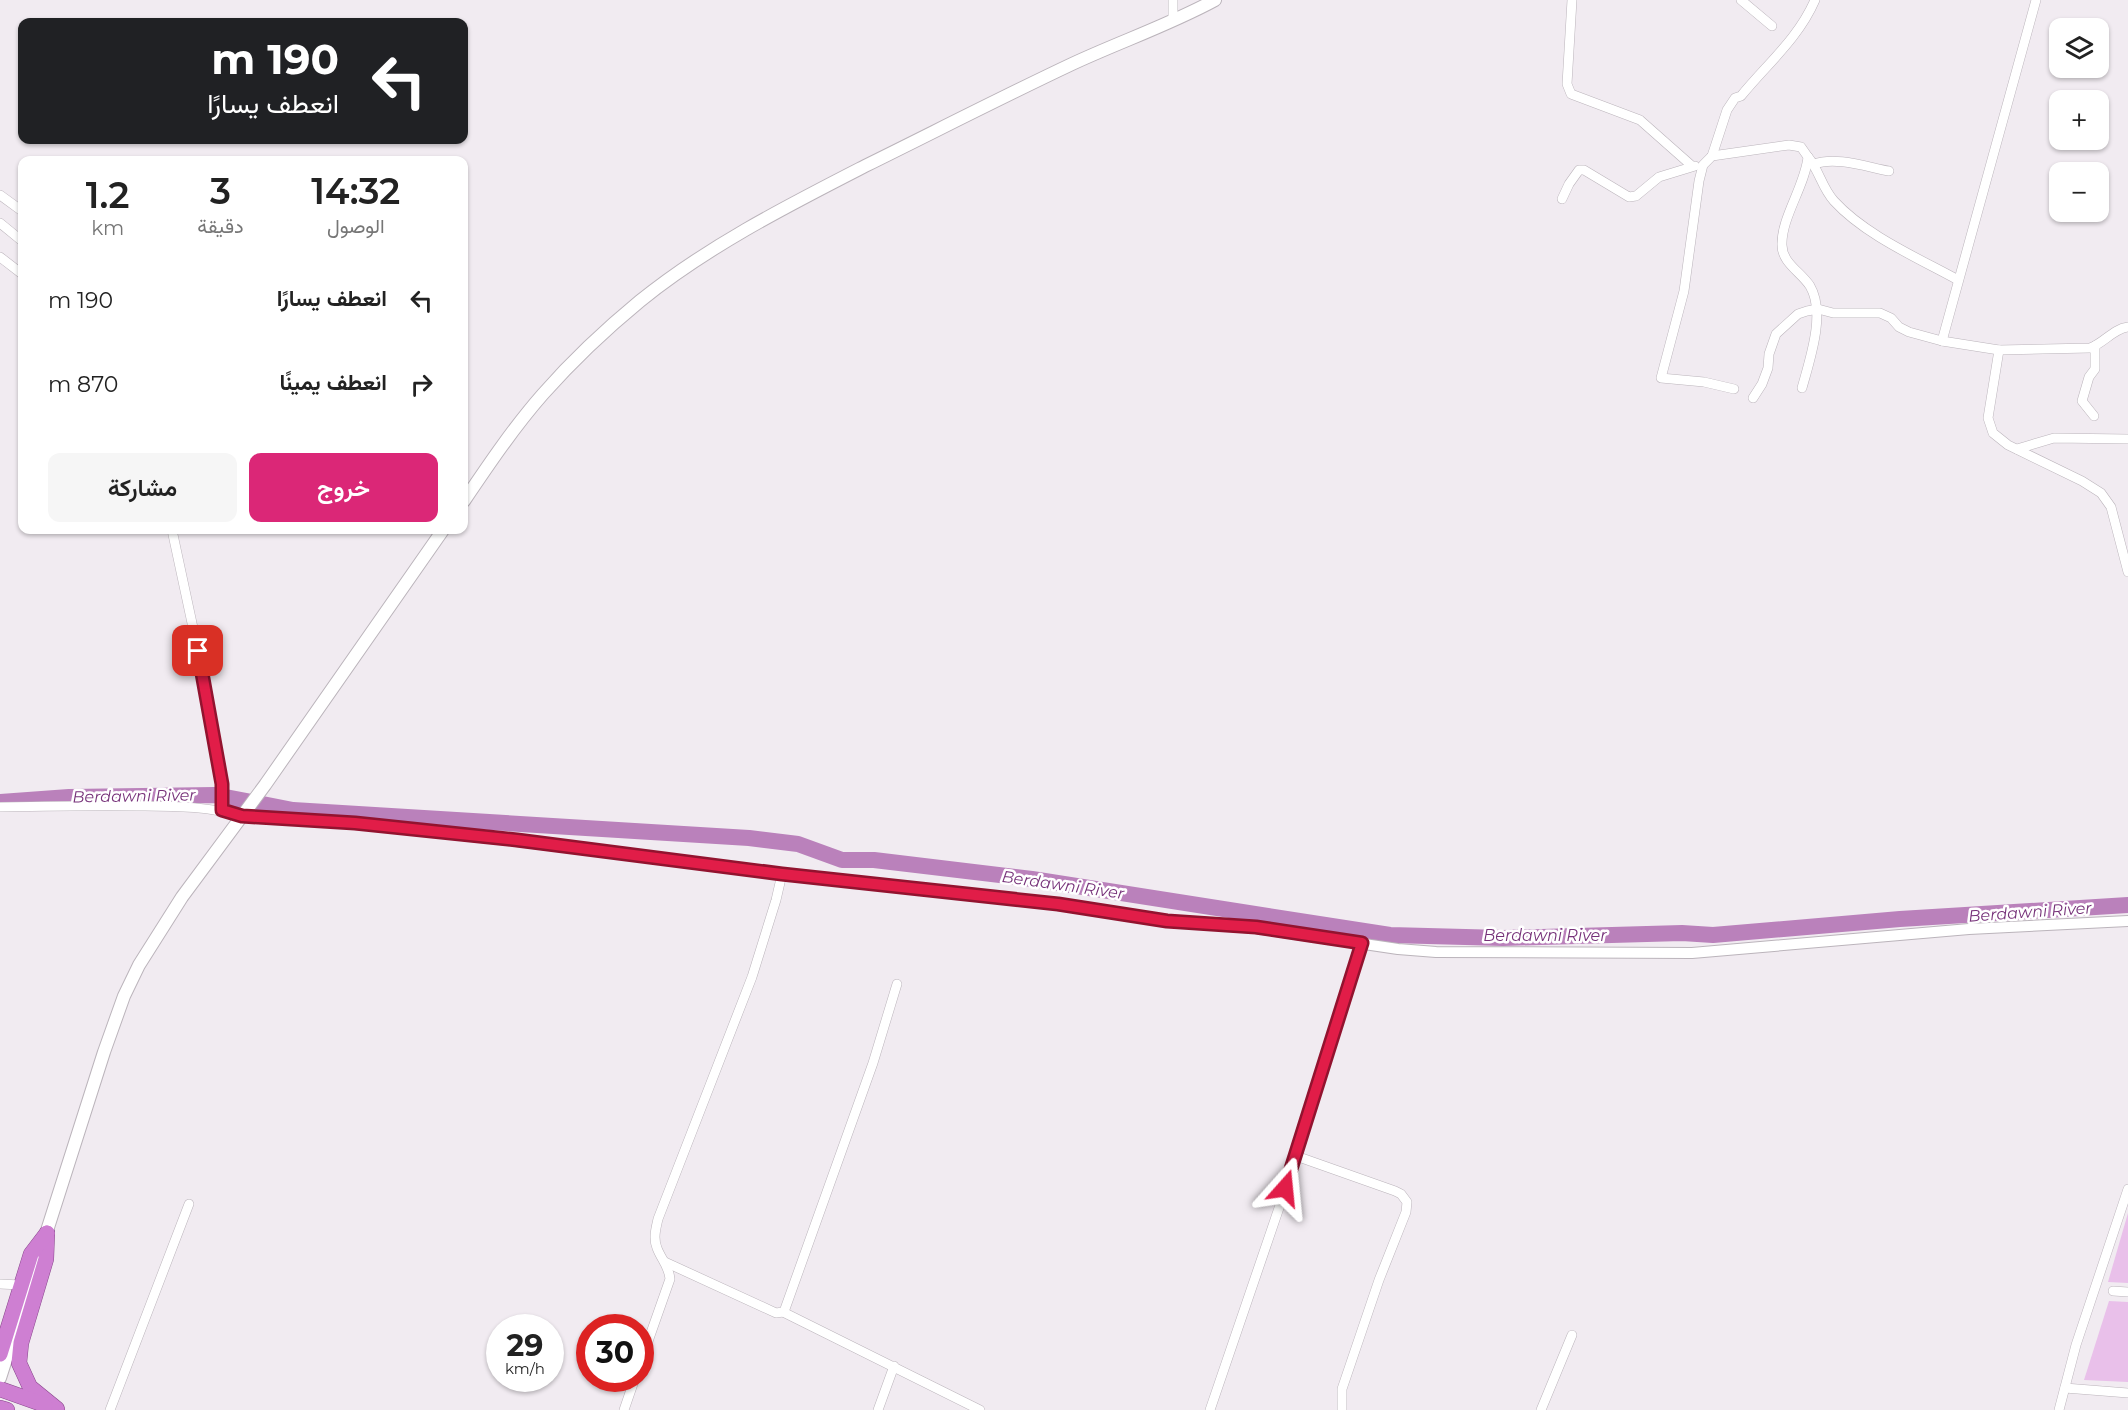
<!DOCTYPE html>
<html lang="ar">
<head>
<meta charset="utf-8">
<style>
  body { margin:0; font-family:Montserrat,Vazirmatn,sans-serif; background:#f6f6f6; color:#222; direction:rtl; height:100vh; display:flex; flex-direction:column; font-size:22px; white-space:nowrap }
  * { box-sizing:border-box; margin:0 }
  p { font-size:20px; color:#767676 }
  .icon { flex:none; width:33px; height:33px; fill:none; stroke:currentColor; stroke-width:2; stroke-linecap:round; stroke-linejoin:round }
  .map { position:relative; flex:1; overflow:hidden; direction:ltr }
  .details { position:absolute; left:18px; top:156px; width:450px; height:378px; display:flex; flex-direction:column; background:#fff; border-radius:12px; box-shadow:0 2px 4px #0004; direction:rtl }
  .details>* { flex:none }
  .top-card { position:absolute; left:18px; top:18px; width:450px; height:126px; border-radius:12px; box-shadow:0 2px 4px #0004; direction:rtl; background:#202124; color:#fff; overflow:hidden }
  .controls { position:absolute; left:2049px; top:18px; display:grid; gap:12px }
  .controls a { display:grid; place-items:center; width:60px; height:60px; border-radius:12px; background:#fff; box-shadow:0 2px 4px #0004; font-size:30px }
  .speed { position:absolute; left:486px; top:1314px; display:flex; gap:12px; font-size:30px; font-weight:700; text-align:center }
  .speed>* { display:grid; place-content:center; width:78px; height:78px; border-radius:50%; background:#fff; box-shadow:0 2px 4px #0004; line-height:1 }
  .speed small { font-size:15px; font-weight:400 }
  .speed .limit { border:9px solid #d22; background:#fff; color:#111 }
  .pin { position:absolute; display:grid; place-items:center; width:51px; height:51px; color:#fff; margin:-26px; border-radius:12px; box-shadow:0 3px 9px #0006 }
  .me { position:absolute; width:66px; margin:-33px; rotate:18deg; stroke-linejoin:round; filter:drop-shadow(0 0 4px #0008) }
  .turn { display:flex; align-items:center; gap:21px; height:126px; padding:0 30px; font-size:27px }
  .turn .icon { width:78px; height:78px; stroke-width:2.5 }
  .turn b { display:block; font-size:42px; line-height:51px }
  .eta { display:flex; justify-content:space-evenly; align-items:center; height:102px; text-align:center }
  .eta b { font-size:36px; font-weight:600; line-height:42px }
  .primary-button { display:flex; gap:12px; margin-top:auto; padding:12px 30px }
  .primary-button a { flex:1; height:69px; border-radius:12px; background:#db2777; color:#fff; font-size:24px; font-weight:600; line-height:69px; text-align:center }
  .primary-button a+a { background:#f6f6f6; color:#222 }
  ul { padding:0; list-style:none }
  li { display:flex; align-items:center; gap:18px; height:84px; padding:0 30px }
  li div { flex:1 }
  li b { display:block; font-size:22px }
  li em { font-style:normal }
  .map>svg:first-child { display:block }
</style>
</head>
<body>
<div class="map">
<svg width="2128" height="1410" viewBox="0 0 2128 1410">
  <rect width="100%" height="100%" fill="#f1ebf1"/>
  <g fill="#e9c0ea">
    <polygon points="2128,1213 2128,1283 2108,1282"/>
    <polygon points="2109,1301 2128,1302 2128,1382 2084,1380"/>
  </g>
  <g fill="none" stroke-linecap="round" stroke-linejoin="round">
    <polyline stroke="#ba81bb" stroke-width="16" points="0,802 69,797 215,795 293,810 749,838 798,844 842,860 874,860 1032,879 1390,935 1503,938 1682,933 1713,935 1900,919 2128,905"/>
    <defs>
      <g id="minor">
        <polyline points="1173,0 1173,21"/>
        <polyline points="1572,0 1567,84 1571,94 1640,120 1692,166"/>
        <polyline points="1741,0 1772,26"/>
        <path d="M 1712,156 L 1727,110 L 1735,98 L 1741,96 C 1767,64 1798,39 1815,0"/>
        <path d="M 1808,157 C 1819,170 1822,188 1834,201 C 1865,235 1918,258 1958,280"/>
        <path d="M 1814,164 C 1836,156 1867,167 1889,171"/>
        <polyline points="0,195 22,211"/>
        <polyline points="1562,199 1569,184 1579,170 1584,170 1629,197 1636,196 1659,177 1695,166"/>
        <polyline points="0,223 22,241"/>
        <polyline points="0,257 22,274"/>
        <polyline points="1942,341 2036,0"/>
        <polyline points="1999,350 1988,418 1993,433 2008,445 2082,481 2101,493 2111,507 2128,572"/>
        <path d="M 1734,389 L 1704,382 L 1661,378 L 1684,291 L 1699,181 L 1703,165 L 1712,156 L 1789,145 L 1801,147 L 1808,157 C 1805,186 1781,218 1782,245 C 1782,263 1801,272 1810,286 C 1826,313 1810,359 1802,388"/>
        <path d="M 1753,398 L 1762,384 L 1768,368 L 1769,354 L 1776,334 L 1798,314 L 1807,311 L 1818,309 L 1833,313 L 1880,313 L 1891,318 L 1899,327 L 1909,332 L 1942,341 L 1999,350 L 2090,348 C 2104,343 2113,329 2128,327"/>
        <polyline points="2094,416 2082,401 2089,377 2095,369 2095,346"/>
        <polyline points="2017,449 2054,438 2128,439"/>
        <polyline points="172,530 198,651 222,784 222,810"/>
        <path d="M 0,807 C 48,806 96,805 145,806 C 178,806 210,807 242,816"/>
        <polyline points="1296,1156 1395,1191 1401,1194 1407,1202 1406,1212 1379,1280 1342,1389 1342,1410"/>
        <polyline points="665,1262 776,1313 783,1312 785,1309 873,1063 897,984"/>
        <polyline points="0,1284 21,1285"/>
        <polyline points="2113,1291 2128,1292"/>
        <polyline points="783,1312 980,1410"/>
        <path d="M 640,1364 L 670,1279 C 669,1266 661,1259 657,1248 C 653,1238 656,1228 658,1219 L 752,977 L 776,900 L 782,874"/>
        <polyline points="2065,1388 2128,1393"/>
        <polyline points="110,1410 189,1204"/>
        <polyline points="624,1410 635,1378"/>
        <polyline points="878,1410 894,1366"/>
        <polyline points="1210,1410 1280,1205 1362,943"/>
        <polyline points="1541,1410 1572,1335"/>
        <polyline points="2059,1410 2076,1345 2128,1189"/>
      </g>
      <polyline id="tertiary" points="242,816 355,823 517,841 782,874 1058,904 1167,921 1256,928 1398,949 1436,952 1692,953 1969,929 2128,921"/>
      <g id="secondary">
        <path d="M 464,501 C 489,464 514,427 543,394 C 573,360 606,329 640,301 C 708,246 787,206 865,166 C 934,132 1002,97 1072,64 C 1119,42 1169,25 1215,0"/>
        <polyline points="0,1378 104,1052 124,996 139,965 182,897 265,785 443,530"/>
      </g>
      <g id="trunk">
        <polyline points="47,1233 46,1259 21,1343 19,1363 30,1387 57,1409"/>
        <polyline points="0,1354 31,1254 47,1233"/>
        <polyline points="0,1389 45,1405"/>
        <polyline points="0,1408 7,1410"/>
      </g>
    </defs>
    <use href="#minor" stroke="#bbb4bb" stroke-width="10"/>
    <use href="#tertiary" stroke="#bbb4bb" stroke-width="12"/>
    <use href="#secondary" stroke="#bbb4bb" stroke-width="14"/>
    <use href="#trunk" stroke="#88478b" stroke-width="16"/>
    <use href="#minor" stroke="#fff" stroke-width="9"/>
    <use href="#tertiary" stroke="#fff" stroke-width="10"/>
    <use href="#secondary" stroke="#fff" stroke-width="12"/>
    <use href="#trunk" stroke="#ce7fd2" stroke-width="15"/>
  </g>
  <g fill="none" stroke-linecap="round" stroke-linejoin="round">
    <defs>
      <polyline id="route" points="198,651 222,784 222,810 242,816 355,823 517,840 782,874 1058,904 1167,921 1256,927 1362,943 1285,1188"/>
    </defs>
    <use href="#route" stroke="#92132f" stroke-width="15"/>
    <use href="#route" stroke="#e11d48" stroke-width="10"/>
  </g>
  <g text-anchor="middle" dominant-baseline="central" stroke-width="5" stroke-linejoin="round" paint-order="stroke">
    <g font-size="16" font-style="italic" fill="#763179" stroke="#fff">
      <text transform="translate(134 796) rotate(-1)">Berdawni River</text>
      <text transform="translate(1063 885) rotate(8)">Berdawni River</text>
      <text transform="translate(2030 912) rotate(-4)">Berdawni River</text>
      <text x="1545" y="935">Berdawni River</text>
    </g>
  </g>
</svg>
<div class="controls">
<a><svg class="icon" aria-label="layers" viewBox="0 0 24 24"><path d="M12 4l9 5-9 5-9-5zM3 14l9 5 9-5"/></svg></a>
<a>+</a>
<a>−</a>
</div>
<div class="speed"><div>29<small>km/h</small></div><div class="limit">30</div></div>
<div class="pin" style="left:198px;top:651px;background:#d93025"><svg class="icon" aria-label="arrive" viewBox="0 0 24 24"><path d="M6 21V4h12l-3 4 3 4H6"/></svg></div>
<svg class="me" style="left:1285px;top:1188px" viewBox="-20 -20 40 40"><path d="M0-17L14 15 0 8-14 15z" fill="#e11d48" stroke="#fff" stroke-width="4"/></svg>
<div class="top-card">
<div class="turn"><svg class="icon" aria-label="left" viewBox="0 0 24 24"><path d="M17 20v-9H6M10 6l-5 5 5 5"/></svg><div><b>190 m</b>انعطف يسارًا</div></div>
</div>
<section class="details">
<div class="eta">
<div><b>14:32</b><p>الوصول</p></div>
<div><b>3</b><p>دقيقة</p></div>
<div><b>1.2</b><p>km</p></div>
</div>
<ul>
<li><svg class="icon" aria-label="left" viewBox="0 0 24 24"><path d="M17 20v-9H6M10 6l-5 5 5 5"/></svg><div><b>انعطف يسارًا</b></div><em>190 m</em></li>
<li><svg class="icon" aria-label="right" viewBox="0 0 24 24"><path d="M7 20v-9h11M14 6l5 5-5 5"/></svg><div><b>انعطف يمينًا</b></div><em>870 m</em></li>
</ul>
<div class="primary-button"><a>خروج</a><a>مشاركة</a></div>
</section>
</div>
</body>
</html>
